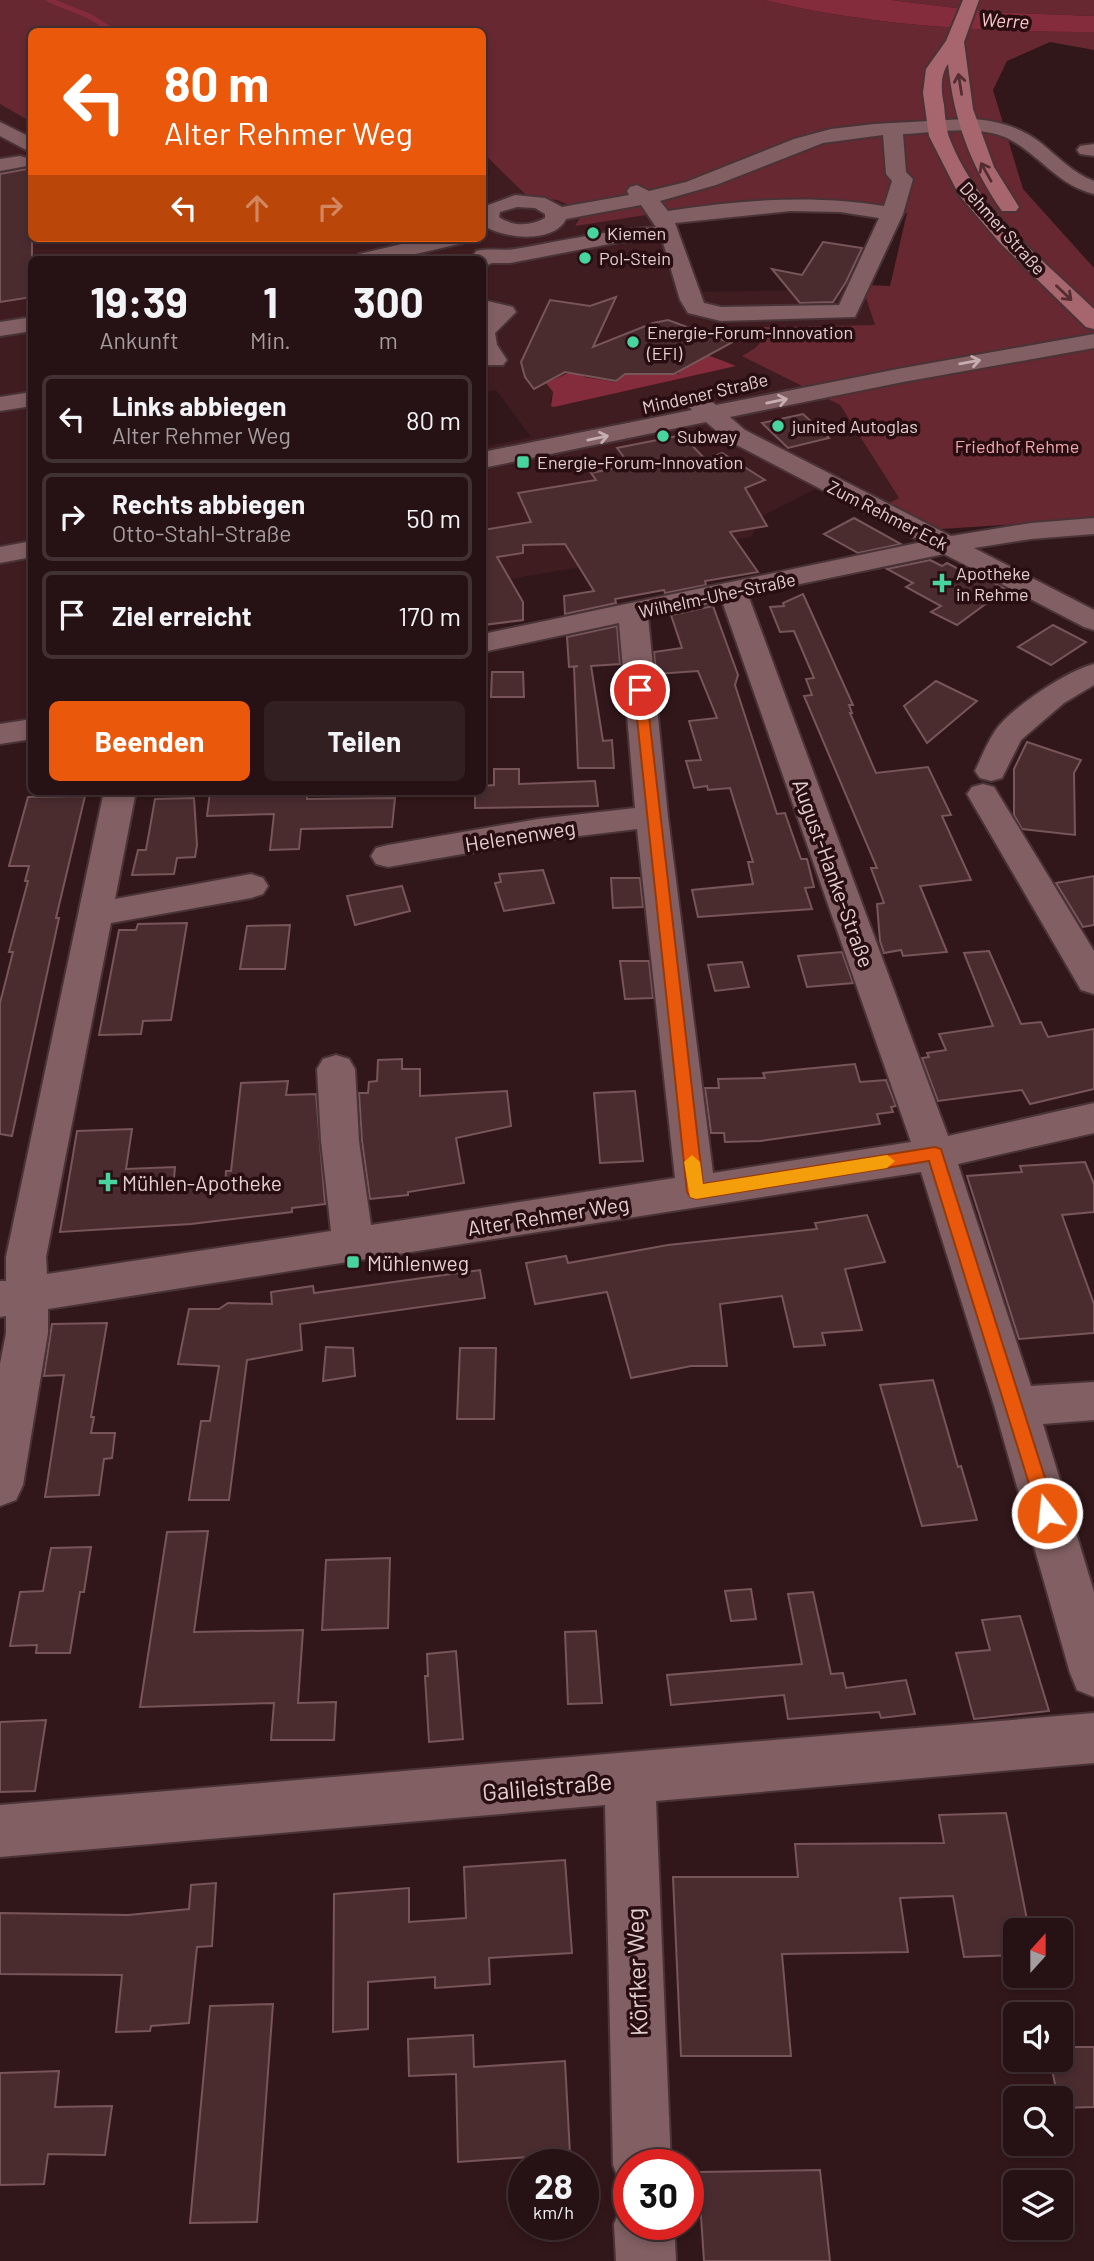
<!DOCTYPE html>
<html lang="de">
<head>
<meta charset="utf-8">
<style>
  body { margin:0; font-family:Barlow,sans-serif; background:#321f22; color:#f1f3f6; height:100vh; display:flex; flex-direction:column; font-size:26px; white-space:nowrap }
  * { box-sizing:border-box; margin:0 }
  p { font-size:23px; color:#a49da0 }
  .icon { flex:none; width:38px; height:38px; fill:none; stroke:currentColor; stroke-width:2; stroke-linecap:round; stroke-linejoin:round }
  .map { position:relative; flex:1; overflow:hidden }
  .panel { position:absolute; left:28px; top:256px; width:458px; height:539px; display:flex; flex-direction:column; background:#261114; border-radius:10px; box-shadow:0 4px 10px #0003,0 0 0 2px #423134 }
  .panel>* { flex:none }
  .hud { position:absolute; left:28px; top:28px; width:458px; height:214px; border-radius:10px; box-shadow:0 4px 10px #0003,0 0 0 2px #423134; background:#ea580c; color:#fff; overflow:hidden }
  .needle { width:46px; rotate:21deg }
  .fabs { position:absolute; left:1003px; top:1918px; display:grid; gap:14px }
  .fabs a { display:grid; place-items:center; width:70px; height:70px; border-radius:10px; background:#261114; box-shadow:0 4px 10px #0003,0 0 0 2px #423134; font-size:35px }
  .speed { position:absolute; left:508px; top:2149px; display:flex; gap:14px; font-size:35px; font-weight:700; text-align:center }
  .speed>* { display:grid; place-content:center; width:91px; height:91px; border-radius:50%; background:#261114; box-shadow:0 4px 10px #0003,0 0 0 2px #423134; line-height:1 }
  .speed small { font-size:18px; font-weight:400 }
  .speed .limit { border:10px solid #d22; background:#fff; color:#111 }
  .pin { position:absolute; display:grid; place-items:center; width:60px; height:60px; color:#fff; margin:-30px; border:4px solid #fff; border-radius:50%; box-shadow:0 2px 7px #0007 }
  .me { position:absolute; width:77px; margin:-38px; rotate:344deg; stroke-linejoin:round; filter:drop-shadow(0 0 5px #0008) }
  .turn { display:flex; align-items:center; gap:24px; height:147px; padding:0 21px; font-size:32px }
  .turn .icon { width:91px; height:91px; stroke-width:2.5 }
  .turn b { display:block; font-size:49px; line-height:60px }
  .lanes { display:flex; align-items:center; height:66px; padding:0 21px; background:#0003; justify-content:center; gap:35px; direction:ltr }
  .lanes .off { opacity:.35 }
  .eta { display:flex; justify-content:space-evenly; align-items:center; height:119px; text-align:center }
  .eta b { font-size:42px; font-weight:700; line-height:49px }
  .primary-button { display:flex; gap:14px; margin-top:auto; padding:14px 21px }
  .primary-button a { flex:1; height:80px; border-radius:10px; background:#ea580c; color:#fff; font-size:28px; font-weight:700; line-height:80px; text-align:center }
  .primary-button a+a { background:#321f22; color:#f1f3f6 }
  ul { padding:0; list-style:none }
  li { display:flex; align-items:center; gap:21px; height:88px; margin:0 14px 10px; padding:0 7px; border:4px solid #423134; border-radius:10px }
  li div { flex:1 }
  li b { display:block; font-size:26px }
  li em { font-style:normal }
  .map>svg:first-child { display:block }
</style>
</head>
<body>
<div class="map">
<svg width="1094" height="2261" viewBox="0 0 1094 2261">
  <rect width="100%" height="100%" fill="#32171a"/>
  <path fill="#3f1c20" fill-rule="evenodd" d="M 0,104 L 31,122 L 32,238 L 483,238 L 483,177 L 488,176 L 489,171 L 483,166 L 483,153 L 528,197 L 557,200 L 569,205 L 581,215 L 575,225 L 672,211 L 696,292 L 863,289 L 875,325 L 763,327 L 765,336 L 762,342 L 743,356 L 840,405 L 899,498 L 889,503 L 841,476 L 762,516 L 751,537 L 483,584 L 483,447 L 531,437 L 496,390 L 483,392 L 483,259 L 32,259 L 31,721 L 0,726 ZM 698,362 L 735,365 L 554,407 L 550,400 L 553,393 L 550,388 L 591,364 L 584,377 L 617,382 L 622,377 L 679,374 L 679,369 Z"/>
  <g fill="#672831">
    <path d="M 0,0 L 764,0 C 871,26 985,32 1094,32 L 1094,50 L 1050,42 L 1007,61 L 993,90 L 1023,189 L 1094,268 L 1094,519 L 941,529 L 889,503 L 899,498 L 840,405 L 742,356 C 754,349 768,342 762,327 L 875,325 L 863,289 L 865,285 L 890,286 L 907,213 L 841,203 L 672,211 L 575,226 L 581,215 L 569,205 L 557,200 L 528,197 L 483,153 L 483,32 L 32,32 L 31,122 L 0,104 Z"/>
    <polygon points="891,0 1094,0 1094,16 989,12"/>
  </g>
  <g fill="#852c3c">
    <path d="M 764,0 L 891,0 L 989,12 L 1094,16 L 1094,32 C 985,32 871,26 764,0 Z"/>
    <polygon points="692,349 736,366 554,407 551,406 553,392 546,383 593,362 584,377 616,382 625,374 679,374 679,369 697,362"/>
  </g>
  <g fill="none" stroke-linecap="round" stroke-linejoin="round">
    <polyline stroke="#852c3c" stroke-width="5" points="49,0 89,16 115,32"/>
  </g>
  <g fill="#4a2c2f" stroke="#775558" stroke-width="2">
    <polygon points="32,168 32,297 0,302 0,174"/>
    <polygon points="823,242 862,248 846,282 833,302 800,303 772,269 802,275"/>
    <polygon points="616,297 593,347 653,323 668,320 731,343 674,374 625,374 616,381 565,372 534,389 525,377 521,362 550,300 590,306"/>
    <polygon points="803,414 829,438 788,448 762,423"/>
    <polygon points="682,435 706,460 722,453 765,480 745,488 767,526 730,532 758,572 705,581 706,585 665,593 664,590 615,599 616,603 565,614 564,596 594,591 565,544 523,545 523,553 497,557 523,602 523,620 483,625 483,530 531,522 518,493 596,480 591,473 630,465 617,448"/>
    <polygon points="854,518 901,544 858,553 824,534"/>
    <polygon points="930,560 942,566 947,563 979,580 983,577 1006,589 957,625 931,612 941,606 906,587 913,583 887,569"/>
    <polygon points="803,594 853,705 849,705 852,713 850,713 876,773 928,767 951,815 942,816 971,880 920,886 947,952 903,956 901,950 884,953 880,941 877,904 884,903 871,868 877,868 804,696 812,695 806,679 814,678 794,631 780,632 770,607 784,606 783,603"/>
    <polygon points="713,606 738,675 735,685 777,814 785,813 801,859 807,859 814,887 805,888 812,909 698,917 692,890 753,884 748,862 753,862 730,788 708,790 707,786 694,788 686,761 701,760 689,721 717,718 698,671 656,674 654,652 682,648 671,615"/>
    <polygon points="1053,625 1086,642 1051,665 1018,647"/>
    <polygon points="617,626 620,664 591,666 603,741 612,740 614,768 578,768 574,667 578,666 569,667 567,637"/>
    <polygon points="492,672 523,672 524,697 491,697"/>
    <polygon points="936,681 977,701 927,743 904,706"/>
    <polygon points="1027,742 1081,760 1074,773 1075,835 1022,829 1014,815 1014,769"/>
    <polygon points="494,769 519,769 519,784 595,781 598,806 475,808 475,791 483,791 483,786 494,785"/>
    <polygon points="307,791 307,799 395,798 392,827 301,829 299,849 270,850 274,814 207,816 210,792"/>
    <polygon points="85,796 56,918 59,918 12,1136 0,1134 0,1003 13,952 9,952 28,881 25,881 29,866 9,866 28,797"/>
    <polygon points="194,798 197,845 195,857 177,858 174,874 132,875 138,850 146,850 155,799"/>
    <polygon points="543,870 554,903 504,911 495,883 501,882 499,874"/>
    <polygon points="1094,876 1094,925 1083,927 1056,883"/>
    <polygon points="611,878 640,878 643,907 613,908"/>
    <polygon points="402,886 410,911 355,925 347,896"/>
    <polygon points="187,923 171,1020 143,1021 141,1034 99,1035 119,930 136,930 138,924"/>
    <polygon points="290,925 285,969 240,969 247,926"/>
    <polygon points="989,951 1021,1024 1041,1022 1048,1037 1094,1029 1094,1089 1030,1104 1022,1090 938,1101 922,1058 929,1057 927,1053 946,1050 939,1034 993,1026 964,953"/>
    <polygon points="842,952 853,983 807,987 798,956"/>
    <polygon points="620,961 649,961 653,998 625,999"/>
    <polygon points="742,962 749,987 715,991 708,965"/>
    <polygon points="402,1059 402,1069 420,1069 420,1096 507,1091 511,1126 456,1138 464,1183 408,1192 408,1195 370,1199 362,1141 359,1093 368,1093 369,1082 377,1081 378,1060"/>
    <polygon points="855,1064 860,1082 886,1080 896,1106 891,1107 893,1112 877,1114 880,1124 760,1141 725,1142 724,1133 711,1133 705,1088 719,1088 718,1079 765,1078 763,1073"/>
    <polygon points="288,1081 286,1095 316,1094 325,1204 292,1208 292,1212 191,1224 60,1232 77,1131 132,1129 126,1169 175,1167 173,1189 225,1186 226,1171 231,1171 241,1083"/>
    <polygon points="635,1091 643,1161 600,1163 594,1093"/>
    <polygon points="1085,1162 1094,1184 1094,1212 1062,1215 1094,1304 1094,1333 1019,1339 967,1176 1022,1172 1020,1166"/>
    <polygon points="867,1215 885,1262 845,1269 862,1330 822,1333 825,1345 794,1347 782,1296 720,1304 727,1366 691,1366 631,1378 607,1292 535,1304 526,1263 566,1256 568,1263 668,1245 817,1229 815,1223"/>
    <polygon points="480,1270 485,1298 300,1324 302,1350 247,1360 229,1500 189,1500 201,1421 210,1421 219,1366 178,1364 189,1309 219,1309 228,1303 272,1304 271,1292 313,1286 314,1293"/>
    <polygon points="107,1323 91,1417 94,1417 91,1433 115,1433 112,1458 104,1459 99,1495 45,1497 64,1375 44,1376 52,1324"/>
    <polygon points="326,1347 353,1348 355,1376 323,1381"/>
    <polygon points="460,1348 496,1348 494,1419 457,1419"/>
    <polygon points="933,1380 958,1467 961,1466 977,1520 922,1526 880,1385"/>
    <polygon points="208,1531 194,1632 303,1630 298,1703 336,1702 334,1740 271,1740 274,1703 140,1707 167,1532"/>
    <polygon points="91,1547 84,1592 80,1592 70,1653 36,1653 37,1645 10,1646 20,1592 43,1591 51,1548"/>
    <polygon points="390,1558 388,1628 322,1630 326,1560"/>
    <polygon points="751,1589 756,1619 731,1621 725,1591"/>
    <polygon points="813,1592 831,1674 843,1673 846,1688 906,1680 915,1714 881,1718 879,1712 788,1719 784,1695 671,1705 667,1675 802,1664 788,1594"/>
    <polygon points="1020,1616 1049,1711 974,1719 956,1653 990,1650 982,1620"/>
    <polygon points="596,1631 602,1703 568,1704 565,1632"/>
    <polygon points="456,1651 463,1739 429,1742 425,1676 428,1676 427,1654"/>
    <polygon points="46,1720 35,1791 0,1792 0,1722"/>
    <polygon points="1006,1813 1029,1930 1015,1930 1015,1955 964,1957 953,1896 900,1898 908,1952 782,1954 791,2056 681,2056 673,1877 798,1877 795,1844 944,1843 939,1815"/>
    <polygon points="565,1860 572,1953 489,1958 490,1984 435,1988 435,1977 368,1982 368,2029 333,2032 334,1894 409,1888 409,1922 466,1918 464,1867"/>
    <polygon points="216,1883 212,1946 197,1947 189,2023 151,2026 150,2031 116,2032 122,1975 0,1974 0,1913 128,1915 189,1909 191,1885"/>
    <polygon points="273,2004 257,2222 190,2223 210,2006"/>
    <polygon points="473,2035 474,2067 565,2061 570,2154 458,2162 456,2074 409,2076 408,2039"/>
    <polygon points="1060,2047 1094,2047 1094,2107 1060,2108 1050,2060 1060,2060"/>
    <polygon points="59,2071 55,2107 112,2106 105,2155 48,2154 44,2184 0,2185 0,2073"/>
    <polygon points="820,2170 830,2261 704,2261 698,2172"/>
  </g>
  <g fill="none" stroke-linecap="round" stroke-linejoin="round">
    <defs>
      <g id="minor">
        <path d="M 965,119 C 993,119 1019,126 1041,143 C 1058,157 1073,173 1094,181 L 1094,194 C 1057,185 1039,154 1007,138 C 976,124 935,133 903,134 L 906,172 L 913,179 L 903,214 L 855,317 L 721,321 L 688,313 L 680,300 L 662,239 L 620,242 L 510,263 L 492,263 L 483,267 L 483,259 L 472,259 L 476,251 C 489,248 502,251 515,249 C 562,241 608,230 656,227 L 641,205 L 566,219 C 554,244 503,239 483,225 L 483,207 L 515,195 L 545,198 L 562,207 L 629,195 L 627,191 L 630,187 L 637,185 L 649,191 L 686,182 L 794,139 L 831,129 L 874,124 ZM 883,135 L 886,174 L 892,181 L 884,206 C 811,194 741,200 668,211 L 660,201 L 716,185 L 823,143 ZM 517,207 L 535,208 L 545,214 L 545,218 C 530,226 514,227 499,217 L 500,212 ZM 791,211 L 840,212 L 879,218 L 839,305 L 721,307 L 704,303 L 675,223 Z"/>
        <polygon points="0,122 32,138 32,153 0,136"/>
        <polygon points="1094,144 1094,156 1080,154 1077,150 1080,146"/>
        <polygon points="20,156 27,158 30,162 27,166 0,171 0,159"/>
        <polygon points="428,238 466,238 463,243 394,259 356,259 359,254"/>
        <polygon points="483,300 513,307 516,312 495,333 497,345 507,360 503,365 487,365 483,360 485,314"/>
        <polygon points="32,317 32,331 0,336 0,322"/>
        <path d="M 1094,334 L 1094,348 L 903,382 L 730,417 L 745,430 L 951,536 L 1031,523 L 1094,518 L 1094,534 L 1031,539 L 974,548 L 1094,610 L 1094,630 L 1084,627 L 944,554 L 748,595 L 948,1136 L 1094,1103 L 1094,1133 L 958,1164 L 1031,1386 L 1094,1382 L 1094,1420 L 1043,1424 L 1094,1592 L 1094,1697 L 1077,1690 L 1070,1673 L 994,1406 L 921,1172 L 48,1309 L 48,1333 L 23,1485 L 16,1500 L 0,1506 L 0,1364 L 6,1333 L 6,1316 L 0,1317 L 0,1281 L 6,1281 L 6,1257 L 104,791 L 136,791 L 115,899 L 251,874 L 263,878 L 268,886 L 263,894 L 251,898 L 111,923 L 46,1257 L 47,1274 L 331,1231 L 321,1141 L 317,1069 L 323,1059 L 336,1055 L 349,1059 L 355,1069 L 359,1141 L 371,1225 L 675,1178 L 637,829 L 538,841 L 388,867 L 376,864 L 371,856 L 376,848 L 388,845 L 538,819 L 635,808 L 619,623 L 483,652 L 483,634 L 922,542 L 727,440 L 706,422 L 483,468 L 483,452 L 692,410 L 686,403 L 689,398 C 701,395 707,398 716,405 L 903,368 ZM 722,601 L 911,1142 L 713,1173 L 668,817 L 648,617 Z"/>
        <polygon points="32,392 32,406 0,411 0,397"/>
        <polygon points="32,541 32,557 0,563 0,547"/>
        <path d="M 1094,664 L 1094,685 L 1064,703 L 1021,740 L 1002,778 L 991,781 L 980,778 L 975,771 C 981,758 987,743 995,731 C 1011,708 1066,671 1094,664 Z"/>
        <polygon points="32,719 32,739 0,744 0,724"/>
        <polygon points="983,784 994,787 1094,951 1094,994 1081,990 967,794 972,787"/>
        <polygon points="1094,1713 1094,1763 656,1801 671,2165 628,2165 628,2188 621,2186 613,2165 605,1805 0,1857 0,1805"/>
        <polygon points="628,2201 628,2224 674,2224 676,2261 616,2261 614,2224 623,2203"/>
      </g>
      <path id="major" d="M 963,0 L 979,0 L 964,42 L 973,109 L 994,167 L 1019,207 L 1016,211 L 1002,211 C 970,165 954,120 948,64 C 940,75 941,92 944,105 C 945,116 946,128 949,137 C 976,208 1041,258 1094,309 L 1094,329 L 1086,327 L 1000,243 L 959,195 L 929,136 L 923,93 L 926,69 L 946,41 Z"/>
    </defs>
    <use href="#minor" stroke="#493336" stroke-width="4"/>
    <use href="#major" stroke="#493336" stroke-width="4"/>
    <use href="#minor" fill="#815f62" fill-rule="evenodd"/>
    <use href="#major" fill="#a7666d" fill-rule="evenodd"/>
  </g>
  <defs><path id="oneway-shaft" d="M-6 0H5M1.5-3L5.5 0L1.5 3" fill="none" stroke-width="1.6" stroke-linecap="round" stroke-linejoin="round" transform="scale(1.75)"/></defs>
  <g stroke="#542c31">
    <use href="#oneway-shaft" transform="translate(960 84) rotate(-99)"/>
    <use href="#oneway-shaft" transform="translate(986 172) rotate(-119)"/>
    <use href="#oneway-shaft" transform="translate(1064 293) rotate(44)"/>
  </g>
  <g stroke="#c6adaf">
    <use href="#oneway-shaft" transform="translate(970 362) rotate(-10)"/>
    <use href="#oneway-shaft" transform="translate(777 401) rotate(-12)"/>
    <use href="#oneway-shaft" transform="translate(598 438) rotate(-12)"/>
  </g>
  <polygon fill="#ea580c" stroke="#983908" stroke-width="2" points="640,686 646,690 703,1184 935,1147 941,1149 1056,1513 1054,1519 1047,1521 1040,1519 1038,1513 929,1161 696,1199 690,1197 687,1192 634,690"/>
  <polygon fill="#f59e0b" points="692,1155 700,1162 703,1184 887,1155 895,1161 887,1168 696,1199 690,1197 684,1162"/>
  <g fill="#47d49d" stroke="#280d11" stroke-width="2.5">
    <circle cx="593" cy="233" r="7"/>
    <circle cx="585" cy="258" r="7"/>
    <circle cx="633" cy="342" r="7"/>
    <circle cx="778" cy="426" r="7"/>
    <circle cx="663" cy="436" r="7"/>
    <rect x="516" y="455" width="14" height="14" rx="3.5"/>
    <path d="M938.5 572.5h7v7h7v7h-7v7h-7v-7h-7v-7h7z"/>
    <path d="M104.5 1171.5h7v7h7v7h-7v7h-7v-7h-7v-7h7z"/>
    <rect x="346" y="1255" width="14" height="14" rx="3.5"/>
  </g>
  <g text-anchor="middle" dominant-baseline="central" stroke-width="7" stroke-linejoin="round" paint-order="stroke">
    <g font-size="18" fill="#e3cfd0" stroke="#280d11">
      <text transform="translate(1003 228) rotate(48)">Dehmer Straße</text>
      <text transform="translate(705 393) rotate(-13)">Mindener Straße</text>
      <text transform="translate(888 515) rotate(27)">Zum Rehmer Eck</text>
      <text transform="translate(717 595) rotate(-12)">Wilhelm-Uhe-Straße</text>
    </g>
    <g font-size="18" fill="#e3cfd0" stroke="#280d11" text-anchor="start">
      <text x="607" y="233">Kiemen</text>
      <text x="599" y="258">Pol-Stein</text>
      <text x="647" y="332">Energie-Forum-Innovation<tspan x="647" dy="21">(EFI)</tspan></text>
      <text x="792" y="426">junited Autoglas</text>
      <text x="677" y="436">Subway</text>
      <text x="537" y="462">Energie-Forum-Innovation</text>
      <text x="956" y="573">Apotheke<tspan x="956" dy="21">in Rehme</tspan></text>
    </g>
    <g font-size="18" fill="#f4a7ae" stroke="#280d11">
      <text x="1017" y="446">Friedhof Rehme</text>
    </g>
    <g font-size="19" font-style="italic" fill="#ffcace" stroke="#280d11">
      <text transform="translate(1005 20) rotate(3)">Werre</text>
    </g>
    <g font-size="21" fill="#e3cfd0" stroke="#280d11">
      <text transform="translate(520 835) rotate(-9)">Helenenweg</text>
      <text transform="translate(834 873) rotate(70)">August-Hanke-Straße</text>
      <text transform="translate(548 1215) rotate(-9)">Alter Rehmer Weg</text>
    </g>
    <g font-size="21" fill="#e3cfd0" stroke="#280d11" text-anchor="start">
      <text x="122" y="1182">Mühlen-Apotheke</text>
      <text x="367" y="1262">Mühlenweg</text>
    </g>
    <g font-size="24" fill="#e3cfd0" stroke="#280d11">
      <text transform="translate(547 1786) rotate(-5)">Galileistraße</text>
      <text transform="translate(636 1972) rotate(-92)">Körfker Weg</text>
    </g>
  </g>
</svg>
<div class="fabs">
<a><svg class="needle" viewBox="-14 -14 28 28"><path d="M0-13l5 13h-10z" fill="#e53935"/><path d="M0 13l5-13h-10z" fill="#a49da0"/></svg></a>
<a><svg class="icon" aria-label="sound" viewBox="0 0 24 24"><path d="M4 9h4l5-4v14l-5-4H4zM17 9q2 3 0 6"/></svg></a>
<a><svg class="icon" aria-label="search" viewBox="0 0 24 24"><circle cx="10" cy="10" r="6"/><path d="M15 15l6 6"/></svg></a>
<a><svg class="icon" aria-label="layers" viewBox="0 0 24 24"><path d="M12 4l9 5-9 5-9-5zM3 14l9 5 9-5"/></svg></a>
</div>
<div class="speed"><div>28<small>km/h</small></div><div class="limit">30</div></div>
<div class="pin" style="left:640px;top:690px;background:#d93025"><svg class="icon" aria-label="arrive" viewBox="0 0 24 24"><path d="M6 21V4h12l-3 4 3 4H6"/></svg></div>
<svg class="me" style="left:1047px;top:1513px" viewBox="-20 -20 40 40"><circle r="17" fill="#ea580c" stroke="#fff" stroke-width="3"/><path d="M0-11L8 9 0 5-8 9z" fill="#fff"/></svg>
<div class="hud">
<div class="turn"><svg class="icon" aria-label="left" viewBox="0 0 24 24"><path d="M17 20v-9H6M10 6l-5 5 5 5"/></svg><div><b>80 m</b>Alter Rehmer Weg</div></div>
<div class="lanes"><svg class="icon" aria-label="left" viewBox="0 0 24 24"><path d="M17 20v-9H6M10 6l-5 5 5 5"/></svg><svg class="icon off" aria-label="ahead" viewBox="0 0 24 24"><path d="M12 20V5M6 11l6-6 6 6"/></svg><svg class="icon off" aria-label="right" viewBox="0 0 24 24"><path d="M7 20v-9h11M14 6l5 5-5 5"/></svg></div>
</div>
<section class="panel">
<div class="eta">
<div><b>19:39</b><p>Ankunft</p></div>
<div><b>1</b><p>Min.</p></div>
<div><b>300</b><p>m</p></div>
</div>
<ul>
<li><svg class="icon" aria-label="left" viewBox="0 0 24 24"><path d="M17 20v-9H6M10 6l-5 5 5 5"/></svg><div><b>Links abbiegen</b><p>Alter Rehmer Weg</p></div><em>80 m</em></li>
<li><svg class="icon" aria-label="right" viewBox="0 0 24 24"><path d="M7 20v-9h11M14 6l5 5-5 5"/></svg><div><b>Rechts abbiegen</b><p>Otto-Stahl-Straße</p></div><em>50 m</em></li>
<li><svg class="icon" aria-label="arrive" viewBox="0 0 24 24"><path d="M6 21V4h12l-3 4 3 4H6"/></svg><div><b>Ziel erreicht</b></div><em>170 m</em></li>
</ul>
<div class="primary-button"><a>Beenden</a><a>Teilen</a></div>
</section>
</div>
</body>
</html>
